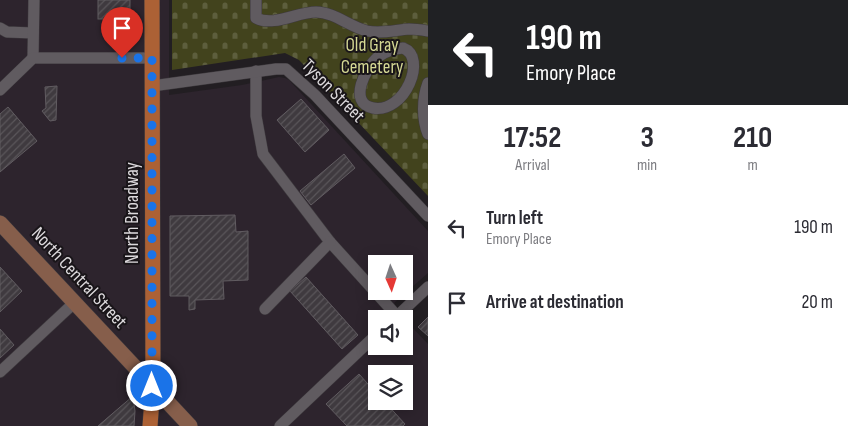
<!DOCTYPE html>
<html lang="en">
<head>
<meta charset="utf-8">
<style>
  body { margin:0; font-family:"Sofia Sans Condensed",sans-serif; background:#f7f7f7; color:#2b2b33; height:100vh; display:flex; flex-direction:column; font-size:19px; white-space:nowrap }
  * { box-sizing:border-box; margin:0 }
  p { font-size:16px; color:#7c7c81 }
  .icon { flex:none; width:28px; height:28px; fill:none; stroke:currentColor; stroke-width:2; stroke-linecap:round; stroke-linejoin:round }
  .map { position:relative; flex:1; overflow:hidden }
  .details { display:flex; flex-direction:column; background:#fff; width:420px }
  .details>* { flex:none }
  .top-card { background:#202124; color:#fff; overflow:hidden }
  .needle { width:32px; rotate:177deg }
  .controls { position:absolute; left:368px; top:255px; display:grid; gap:10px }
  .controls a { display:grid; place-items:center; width:45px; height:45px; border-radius:0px; background:#fff; box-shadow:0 2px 12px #0003; font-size:25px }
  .pin { position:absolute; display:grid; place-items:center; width:42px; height:42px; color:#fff; margin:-51px -21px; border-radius:50% 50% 50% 0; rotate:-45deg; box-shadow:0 0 5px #0007 }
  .pin .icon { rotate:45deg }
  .me { position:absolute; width:55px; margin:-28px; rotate:0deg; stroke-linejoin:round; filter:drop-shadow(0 0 4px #0008) }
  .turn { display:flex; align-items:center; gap:18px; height:105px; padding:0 15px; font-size:22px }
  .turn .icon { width:65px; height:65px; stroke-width:2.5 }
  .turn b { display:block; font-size:35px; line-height:42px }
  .eta { display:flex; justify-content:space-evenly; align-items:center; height:85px; text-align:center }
  .eta b { font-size:30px; font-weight:700; line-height:35px }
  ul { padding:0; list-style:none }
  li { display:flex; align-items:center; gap:15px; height:75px; padding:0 15px }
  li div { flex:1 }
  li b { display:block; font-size:19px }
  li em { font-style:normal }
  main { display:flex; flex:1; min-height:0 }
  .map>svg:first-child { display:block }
</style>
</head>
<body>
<main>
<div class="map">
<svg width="428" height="426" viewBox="0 0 428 426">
  <defs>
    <pattern id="cemetery-stones" width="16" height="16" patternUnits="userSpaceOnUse" patternTransform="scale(1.25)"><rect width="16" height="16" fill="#42431d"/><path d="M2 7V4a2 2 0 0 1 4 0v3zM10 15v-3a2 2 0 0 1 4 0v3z" fill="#5d5e3d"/></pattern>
    <pattern id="building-hatch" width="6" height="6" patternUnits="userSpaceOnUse" patternTransform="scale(1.25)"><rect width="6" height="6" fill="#3f3a3f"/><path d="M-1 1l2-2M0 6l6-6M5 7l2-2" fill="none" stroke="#5a565a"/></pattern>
  </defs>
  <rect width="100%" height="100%" fill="#221e22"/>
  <path fill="#2d242d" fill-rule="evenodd" d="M 0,0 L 169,0 L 169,95 L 242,85 L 279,77 L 285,78 L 289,80 L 428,231 L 428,273 L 394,303 L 408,323 L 428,344 L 428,426 L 0,426 ZM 376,264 L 404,264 L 404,291 L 376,291 ZM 376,319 L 404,319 L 404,346 L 376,346 ZM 376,374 L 404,374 L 404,401 L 376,401 Z"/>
  <polygon fill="url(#cemetery-stones)" points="172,0 428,0 428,196 299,60 285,53 172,70"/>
  <g fill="url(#building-hatch)" stroke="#615c61">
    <rect x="98" y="0" width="32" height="19"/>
    <polygon points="57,86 56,120 50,121 42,111 46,108 45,87"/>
    <polygon points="301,99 329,130 305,152 277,120"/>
    <polygon points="8,107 37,141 0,172 0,114"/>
    <polygon points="344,154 355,168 311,205 300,191"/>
    <polygon points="235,215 236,232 248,231 248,280 223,281 224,299 195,300 195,309 189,310 189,296 170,296 170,216"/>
    <polygon points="0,267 22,291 0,312"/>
    <polygon points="306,277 358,335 342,349 290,291"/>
    <polygon points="428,317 428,336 418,327"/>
    <polygon points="0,329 14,345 0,358"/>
    <polygon points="359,374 376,393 376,401 384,401 405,424 403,426 347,426 326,404"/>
    <polygon points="133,396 135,411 134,426 98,426"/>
  </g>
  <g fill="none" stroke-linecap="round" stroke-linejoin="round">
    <defs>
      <g id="minor">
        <path d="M 256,0 L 256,18 C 274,27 297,12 316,12 C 334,12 350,27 367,31 C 381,34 395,30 409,29 C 415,29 422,30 428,31"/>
        <polyline points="0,28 7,32 33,33"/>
        <path d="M 403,48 C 428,57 405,114 373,108 C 347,103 366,67 378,57 C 385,51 394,49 403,48 Z"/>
        <polyline points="33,58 34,0"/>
        <polyline points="256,71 256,116 263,154 330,242 397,316"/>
        <path d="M 428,83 C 422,99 422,119 428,134"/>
        <polyline points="152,86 276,69 286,69 315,95 428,216"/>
        <polyline points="0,90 33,58 151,58"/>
        <polyline points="265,309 330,242"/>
        <polyline points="394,319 428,287"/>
        <polyline points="0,372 74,303"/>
        <polyline points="280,426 376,335"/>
      </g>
      <polyline id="secondary" points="0,223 190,426"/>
      <polyline id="primary" points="150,426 153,386 152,0"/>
    </defs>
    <use href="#minor" stroke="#3e3a3e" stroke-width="12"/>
    <use href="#secondary" stroke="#3e3a3e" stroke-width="16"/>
    <use href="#primary" stroke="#3e3a3e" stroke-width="16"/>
    <use href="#minor" stroke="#605b60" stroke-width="11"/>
    <use href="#secondary" stroke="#865e4b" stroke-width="15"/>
    <use href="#primary" stroke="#ac6135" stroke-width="15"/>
  </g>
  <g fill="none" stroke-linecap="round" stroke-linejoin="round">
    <polyline stroke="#1a73e8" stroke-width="9" stroke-dasharray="0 16.2" points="122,58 152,58 152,386"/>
  </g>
  <g text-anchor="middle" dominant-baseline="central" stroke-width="4" stroke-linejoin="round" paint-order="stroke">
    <g font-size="19" fill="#d5d894" stroke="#191519">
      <text x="372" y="45">Old Gray<tspan x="372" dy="22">Cemetery</tspan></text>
    </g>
    <g font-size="19" fill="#dcd9dc" stroke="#191519">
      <text transform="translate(333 91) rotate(45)">Tyson Street</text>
      <text transform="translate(132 213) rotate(-90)">North Broadway</text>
      <text transform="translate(79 278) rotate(47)">North Central Street</text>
    </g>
  </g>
</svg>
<div class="controls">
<a><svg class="needle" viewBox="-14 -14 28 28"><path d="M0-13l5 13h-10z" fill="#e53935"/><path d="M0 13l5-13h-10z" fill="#7c7c81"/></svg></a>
<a><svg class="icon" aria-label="sound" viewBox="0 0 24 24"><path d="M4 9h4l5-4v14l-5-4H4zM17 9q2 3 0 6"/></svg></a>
<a><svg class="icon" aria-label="layers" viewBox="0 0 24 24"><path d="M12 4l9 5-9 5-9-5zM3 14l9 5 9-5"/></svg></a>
</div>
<div class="pin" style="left:122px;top:58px;background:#d93025"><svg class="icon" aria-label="arrive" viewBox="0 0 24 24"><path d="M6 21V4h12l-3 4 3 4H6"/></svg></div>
<svg class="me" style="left:152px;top:386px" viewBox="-20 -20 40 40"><circle r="17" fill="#1a73e8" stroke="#fff" stroke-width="3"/><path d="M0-11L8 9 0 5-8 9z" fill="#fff"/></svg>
</div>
<section class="details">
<div class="top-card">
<div class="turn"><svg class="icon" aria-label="left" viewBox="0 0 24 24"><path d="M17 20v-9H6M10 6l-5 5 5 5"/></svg><div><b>190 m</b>Emory Place</div></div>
</div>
<div class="eta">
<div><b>17:52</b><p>Arrival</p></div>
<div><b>3</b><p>min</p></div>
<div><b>210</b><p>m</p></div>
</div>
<ul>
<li><svg class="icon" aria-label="left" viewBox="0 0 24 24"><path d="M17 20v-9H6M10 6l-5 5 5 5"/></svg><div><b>Turn left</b><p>Emory Place</p></div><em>190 m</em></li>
<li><svg class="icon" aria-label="arrive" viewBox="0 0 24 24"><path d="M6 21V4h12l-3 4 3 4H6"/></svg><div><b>Arrive at destination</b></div><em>20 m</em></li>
</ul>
</section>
</main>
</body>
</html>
